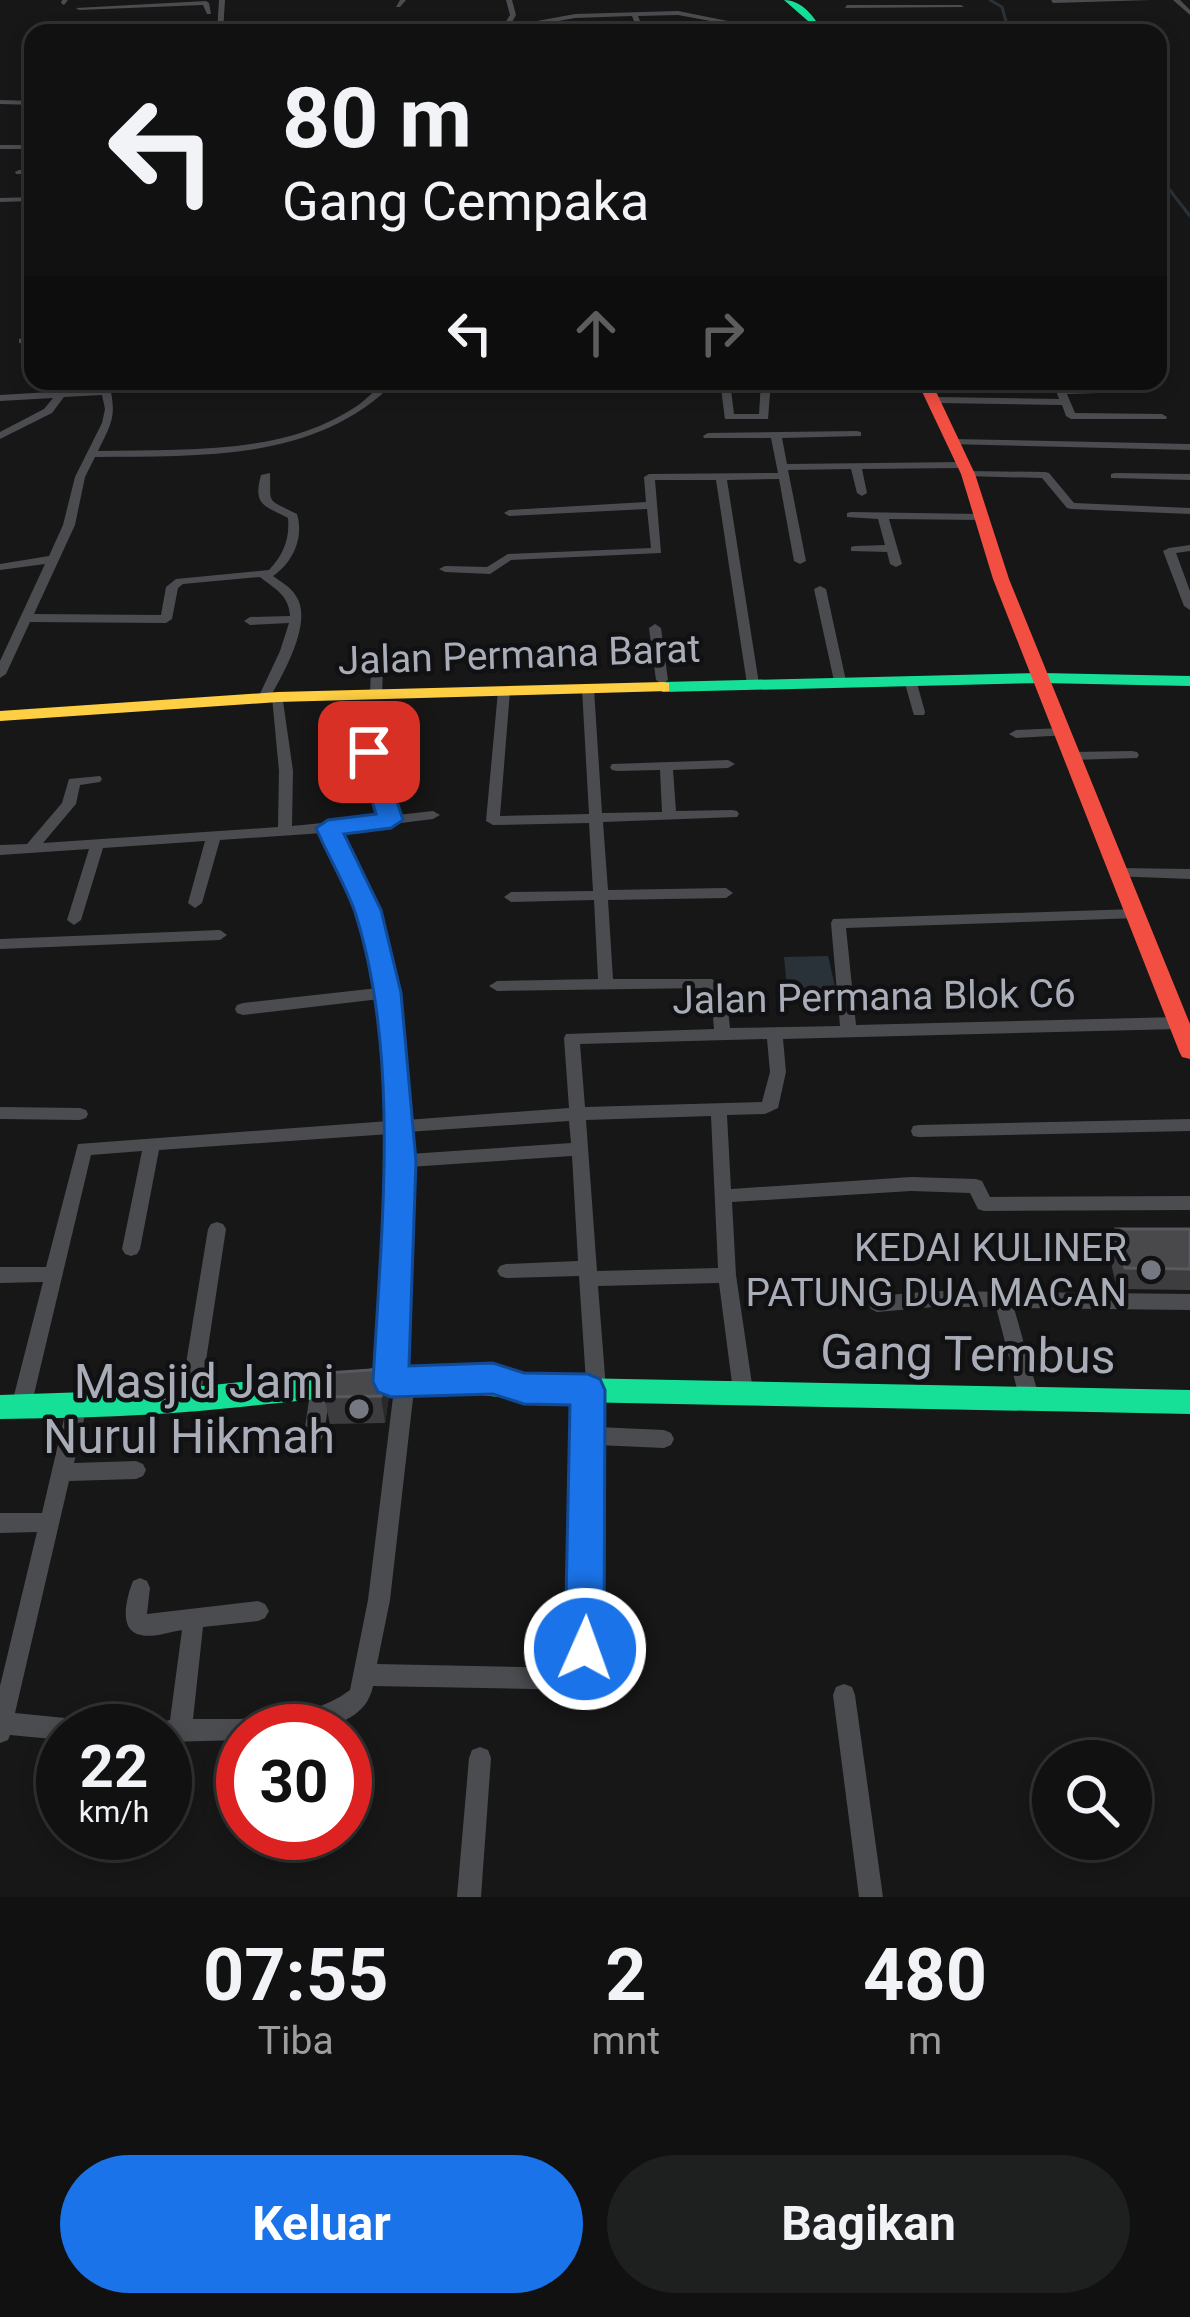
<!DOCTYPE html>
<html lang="id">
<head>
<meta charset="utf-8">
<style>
  body { margin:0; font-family:Roboto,sans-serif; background:#1e1f1f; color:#f1f3f6; height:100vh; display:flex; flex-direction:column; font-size:45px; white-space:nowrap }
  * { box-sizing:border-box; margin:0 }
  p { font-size:39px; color:#9c9d9f }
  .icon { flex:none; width:66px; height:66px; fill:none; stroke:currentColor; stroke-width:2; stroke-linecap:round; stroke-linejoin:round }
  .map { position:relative; height:1897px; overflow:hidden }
  .drawer { display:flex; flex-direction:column; background:#111; flex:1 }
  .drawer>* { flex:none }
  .guide { position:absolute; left:24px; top:24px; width:1143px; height:366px; border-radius:24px; box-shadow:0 6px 18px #0003,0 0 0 3px #303131; background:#111; color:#f1f3f6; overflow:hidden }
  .fabs { position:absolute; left:1032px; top:1740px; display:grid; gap:24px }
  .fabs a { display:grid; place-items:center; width:120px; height:120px; border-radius:50%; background:#111; box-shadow:0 6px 18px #0003,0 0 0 3px #303131; font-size:60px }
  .speed { position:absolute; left:36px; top:1704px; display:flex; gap:24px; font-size:60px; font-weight:700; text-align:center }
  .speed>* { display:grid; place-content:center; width:156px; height:156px; border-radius:50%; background:#111; box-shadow:0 6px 18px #0003,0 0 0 3px #303131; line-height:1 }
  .speed small { font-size:30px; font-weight:400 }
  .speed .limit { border:18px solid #d22; background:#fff; color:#111 }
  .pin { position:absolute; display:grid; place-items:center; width:102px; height:102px; color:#fff; margin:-51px; border-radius:24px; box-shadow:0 6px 18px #0006 }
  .me { position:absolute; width:132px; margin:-66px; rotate:2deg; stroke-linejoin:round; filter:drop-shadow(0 0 9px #0008) }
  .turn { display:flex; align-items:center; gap:42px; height:252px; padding:0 60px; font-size:54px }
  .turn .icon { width:156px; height:156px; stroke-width:2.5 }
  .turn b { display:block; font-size:84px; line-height:102px }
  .lanes { display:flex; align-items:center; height:114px; padding:0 60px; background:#0003; justify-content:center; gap:60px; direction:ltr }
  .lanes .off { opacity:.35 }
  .eta { display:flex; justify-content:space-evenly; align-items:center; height:204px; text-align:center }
  .eta b { font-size:72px; font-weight:700; line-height:84px }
  .cta { display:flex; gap:24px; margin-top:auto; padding:24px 60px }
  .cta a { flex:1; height:138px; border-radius:72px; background:#1a73e8; color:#fff; font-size:48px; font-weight:700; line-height:138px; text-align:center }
  .cta a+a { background:#1e1f1f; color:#f1f3f6 }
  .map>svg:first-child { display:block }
</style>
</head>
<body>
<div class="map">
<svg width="1190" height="1897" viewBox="0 0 1190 1897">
  <rect width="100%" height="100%" fill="#171717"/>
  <polygon fill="#2a3239" points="828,956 836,991 787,989 784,957"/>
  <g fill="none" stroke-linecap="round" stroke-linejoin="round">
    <g stroke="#2a3239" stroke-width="3">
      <polyline points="990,0 1002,7 1007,25 1046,33"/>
      <polyline points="1158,175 1190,216"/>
    </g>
    <g fill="#4b4c50" fill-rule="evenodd">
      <polygon points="62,0 68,0 64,5 61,3"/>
      <polygon points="219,0 225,0 223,33 217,33"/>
      <polygon points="400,0 406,0 400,7 396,7"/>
      <polygon points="506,0 512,0 516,15 512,22 515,25 575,14 678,11 788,33 775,33 678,15 638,16 645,33 639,33 632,16 575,18 514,29 505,23 510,15"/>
      <polygon points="1051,0 1152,0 1053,3"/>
      <polygon points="1173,0 1180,0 1190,10 1190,15"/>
      <polygon points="206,1 209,3 211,14 207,14 203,5 79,10 76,8"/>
      <polygon points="847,5 961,5 964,7 845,8"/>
      <polygon points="0,100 33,101 33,105 0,104"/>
      <rect x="0" y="145" width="33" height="4"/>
      <polygon points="19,170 33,170 33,174 16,174 15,172"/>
      <polygon points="33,197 33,201 0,202 0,198"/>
      <polygon points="31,317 33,317 33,323 26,320"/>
      <polygon points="22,338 33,338 33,344 19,343 19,339"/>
      <path d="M 99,381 L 109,381 C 116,416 114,419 98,451 C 184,449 283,456 357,406 C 367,399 376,389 385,381 L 396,381 C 315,463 202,455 95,457 L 85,477 L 75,525 L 34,614 L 161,615 L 166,587 L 176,579 L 269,570 C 283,555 290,539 288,518 C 263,505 253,505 261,475 L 270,473 C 271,505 265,498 297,514 C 304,538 293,562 273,576 C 281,582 291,587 296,596 C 314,622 282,676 268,701 L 260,701 L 258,698 L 280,651 L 289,623 L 250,625 L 244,621 L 250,617 L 290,616 C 289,595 275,589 260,577 L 183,584 L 178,588 L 172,619 L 166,623 L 30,622 L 6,674 L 0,678 L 0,661 L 45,564 L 0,570 L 0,564 L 49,556 L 63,525 L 75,477 L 102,423 L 105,409 L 102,395 L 64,397 L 52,413 L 0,439 L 0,432 L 44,409 L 53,398 L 0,401 L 0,395 L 101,389 Z"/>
      <polygon points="720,381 730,381 734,414 759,414 761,381 771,381 768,419 725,419"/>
      <polygon points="1128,387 1131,388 1131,392 1067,394 1075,413 1162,414 1167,417 1166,419 1071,419 1066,416 1062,405 936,403 931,400 936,397 1059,399 1056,391 1061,388"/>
      <polygon points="857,431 861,432 861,436 782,438 787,464 963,462 968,465 963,468 862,469 867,493 862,496 857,493 851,469 788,470 806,561 800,564 794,561 779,479 727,480 759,684 757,687 753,688 747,684 716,480 655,480 661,553 511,560 490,574 445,572 439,569 445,566 487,567 508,554 651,548 647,509 509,516 504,513 509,510 646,502 644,477 649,474 778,473 771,438 704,438 703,436 708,433"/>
      <polygon points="953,439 1190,444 1190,450 949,444 948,442"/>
      <polygon points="968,471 1045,472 1049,473 1074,503 1190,508 1190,514 1071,509 1067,508 1042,478 964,476 963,474"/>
      <polygon points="1115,473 1190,474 1190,480 1111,478 1111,474"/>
      <polygon points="851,512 980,514 985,517 980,520 889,519 902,564 896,567 890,564 887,552 851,551 851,547 855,546 885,545 878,519 847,517 847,513"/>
      <polygon points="1190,545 1190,551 1176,553 1190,591 1190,610 1184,606 1163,551 1169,548"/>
      <polygon points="820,586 826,589 846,681 840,685 834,681 814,589"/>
      <polygon points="655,624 661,628 668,680 662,684 656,680 649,628"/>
      <polygon points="377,663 383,667 382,695 376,699 370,695 371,667"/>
      <polygon points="910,676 916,680 925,712 924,715 914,715 913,712 904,680"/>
      <path d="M 588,685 L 594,689 L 602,813 L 662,812 L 660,770 L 617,771 L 612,770 L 610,767 L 612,764 L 728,760 L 735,764 L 728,768 L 673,770 L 676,811 L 732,810 L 737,811 L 739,814 L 737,817 L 603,822 L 608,890 L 726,888 L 733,893 L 726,898 L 608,900 L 613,979 L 712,979 L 726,992 L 730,1028 L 840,1026 L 831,923 L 833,919 L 1134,909 L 1139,910 L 1141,914 L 1139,918 L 846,928 L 856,1025 L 1179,1017 L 1185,1019 L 1187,1023 L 1185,1027 L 1179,1029 L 783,1039 L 786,1072 L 778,1108 L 765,1114 L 727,1115 L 731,1189 L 911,1177 L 976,1179 L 982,1181 L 990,1197 L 1190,1196 L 1190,1210 L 984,1211 L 978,1209 L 970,1193 L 911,1191 L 732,1202 L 736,1275 L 753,1391 L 750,1397 L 743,1399 L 736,1397 L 733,1391 L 719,1283 L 598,1286 L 606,1389 L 603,1395 L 597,1397 L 597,1427 L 664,1430 L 671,1433 L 674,1439 L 671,1445 L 664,1448 L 597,1445 L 594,1679 L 591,1687 L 583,1690 L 373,1686 C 363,1738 283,1731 243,1731 L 243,1740 L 165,1742 L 165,1731 L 154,1731 L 157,1723 L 170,1720 L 182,1630 C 170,1632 152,1638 141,1635 C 117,1631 127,1596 133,1581 L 140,1578 L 147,1581 L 150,1588 L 147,1614 L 258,1601 L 265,1604 L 269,1611 L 265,1618 L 258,1621 L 203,1627 L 193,1719 C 244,1719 308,1722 350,1690 L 368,1600 L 394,1389 L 384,1388 L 381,1382 L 393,1161 L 390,1134 L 159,1150 L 140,1249 L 137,1254 L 131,1256 L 125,1254 L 122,1249 L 142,1151 L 91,1155 L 31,1407 L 28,1413 L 21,1416 L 14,1413 L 11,1407 L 43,1282 L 0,1283 L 0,1267 L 46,1267 L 78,1144 L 389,1121 L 380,999 L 243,1015 L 237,1013 L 235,1009 L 237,1005 L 243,1003 L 378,988 L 361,910 L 323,833 L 220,840 L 202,903 L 195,908 L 188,903 L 205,841 L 103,848 L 81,920 L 74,925 L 67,920 L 89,849 L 0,855 L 0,845 L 27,844 L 62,803 L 69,779 L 100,776 L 102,779 L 100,782 L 80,785 L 76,804 L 43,843 L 278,827 L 279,771 L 272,697 L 274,694 L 282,694 L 293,771 L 292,826 L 383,817 L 362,751 L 369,747 L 376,751 L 397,815 L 433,811 L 440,815 L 433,819 L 337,831 L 375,910 L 395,993 L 406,1120 L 569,1108 L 564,1038 L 566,1034 L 714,1029 L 711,994 L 704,988 L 497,991 L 489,986 L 497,981 L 598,979 L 594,900 L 511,902 L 504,897 L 511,892 L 593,891 L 589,823 L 493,825 L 486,821 L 498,691 L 504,687 L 510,691 L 500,816 L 589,814 L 582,689 ZM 767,1039 L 770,1072 L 762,1102 L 585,1107 L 580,1044 ZM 711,1116 L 718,1268 L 597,1271 L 586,1120 ZM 569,1121 L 571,1143 L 409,1154 L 407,1132 ZM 572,1156 L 578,1261 L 506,1264 L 500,1266 L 497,1271 L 500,1276 L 506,1278 L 579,1276 L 586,1382 L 581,1384 L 578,1390 L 572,1668 L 377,1664 L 390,1600 L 415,1381 L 412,1375 L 401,1374 L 409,1167 Z"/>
      <polygon points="1063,728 1069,732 1068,735 1016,738 1009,734 1016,730"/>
      <polygon points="1132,751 1137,752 1139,755 1137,758 1072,760 1065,756 1072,752"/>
      <polygon points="1116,868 1190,869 1190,879 1111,876 1109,873 1111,870"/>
      <polygon points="220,930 227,935 220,940 0,949 0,939"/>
      <polygon points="0,1107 80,1108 86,1110 88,1114 86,1118 80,1120 0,1119"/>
      <polygon points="1190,1119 1190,1131 919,1137 913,1136 911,1131 913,1126 919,1125"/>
      <polygon points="217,1222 223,1224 226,1229 200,1400 197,1406 190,1409 183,1406 180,1400 208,1229 211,1224"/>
      <polygon points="934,1291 1190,1294 1190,1310 1014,1308 1039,1397 1036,1403 1029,1406 1022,1403 1019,1397 996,1307 934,1307 877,1312 871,1309 868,1304 871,1299 877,1296"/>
      <polygon points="321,1379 328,1381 331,1387 324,1434 321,1440 314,1443 307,1440 304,1434 311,1387 314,1381"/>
      <polygon points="77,1397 84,1400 87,1406 74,1463 136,1461 143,1464 146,1470 143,1476 136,1479 69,1481 15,1713 85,1720 93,1723 96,1731 63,1731 63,1740 10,1735 8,1740 0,1743 0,1686 37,1532 0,1533 0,1513 42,1513 67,1406 70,1400"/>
      <polygon points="844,1684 852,1687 855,1695 883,1897 859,1897 833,1695 836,1687"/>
      <polygon points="480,1747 488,1750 491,1758 481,1897 457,1897 469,1758 472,1750"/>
    </g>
    <g fill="#16e098" fill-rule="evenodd">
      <path d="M 784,0 C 802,0 815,17 823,33 L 813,33 L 808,21 Z"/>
      <polygon points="1041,673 1190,676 1190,686 1041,683 663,692 654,687 663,682"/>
      <path d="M 451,1367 L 524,1377 L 1190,1390 L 1190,1414 L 524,1401 C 425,1382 330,1398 230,1408 C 154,1416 77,1418 0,1419 L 0,1395 L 173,1389 L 378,1368 Z"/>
    </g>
    <polygon fill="#ffcf43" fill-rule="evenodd" points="663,682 669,683 669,691 278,702 0,721 0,711 278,692"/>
    <polygon fill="#f24e42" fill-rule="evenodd" points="917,381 931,381 975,474 1009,579 1190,1024 1190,1059 1182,1057 1179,1051 993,579 961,474"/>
  </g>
  <g fill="#3d3d3f">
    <polygon points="1116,1229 1190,1229 1190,1290 1117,1289 1108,1250"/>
    <polygon points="389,1396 385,1423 330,1424 324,1397"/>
  </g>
  <polygon fill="#29292a" points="384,1369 389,1396 385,1423 381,1396"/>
  <g fill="#49494c" stroke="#58595d" stroke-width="3">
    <polygon points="1116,1229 1190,1229 1190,1269 1125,1268"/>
    <polygon points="384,1369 381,1396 324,1397 328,1373"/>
  </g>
  <path fill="#1a73e8" stroke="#114b97" stroke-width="3" d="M 369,744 L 381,752 L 403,820 L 391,828 L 344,834 L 381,910 L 401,993 L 416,1161 L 409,1366 L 493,1363 L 524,1373 L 588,1374 L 600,1379 L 605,1390 L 604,1649 L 599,1663 L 585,1669 L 571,1663 L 565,1649 L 570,1405 L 524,1404 L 493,1394 L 391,1397 L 378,1392 L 373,1382 C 381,1233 401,1055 355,912 C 345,884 328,856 316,828 L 328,820 L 376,814 L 357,752 Z"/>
  <g fill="#757880" stroke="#111113" stroke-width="4.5">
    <circle cx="1151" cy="1270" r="12"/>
    <circle cx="359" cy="1409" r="12"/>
  </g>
  <g text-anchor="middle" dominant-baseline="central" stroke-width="9" stroke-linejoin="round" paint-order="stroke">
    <g font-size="39" fill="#a8adb8" stroke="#111113">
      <text transform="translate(519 655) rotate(-2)">Jalan Permana Barat</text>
      <text transform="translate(874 997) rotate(-1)">Jalan Permana Blok C6</text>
    </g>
    <g font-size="39" fill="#a8adb8" stroke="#111113" text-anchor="end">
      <text x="1127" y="1248">KEDAI KULINER<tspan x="1127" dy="45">PATUNG DUA MACAN</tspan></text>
    </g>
    <g font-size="48" fill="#a8adb8" stroke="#111113">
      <text transform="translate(968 1354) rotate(1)">Gang Tembus</text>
    </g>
    <g font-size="48" fill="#a8adb8" stroke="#111113" text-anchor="end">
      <text x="335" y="1381">Masjid Jami<tspan x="335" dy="55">Nurul Hikmah</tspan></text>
    </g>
  </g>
</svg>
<div class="fabs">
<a><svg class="icon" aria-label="search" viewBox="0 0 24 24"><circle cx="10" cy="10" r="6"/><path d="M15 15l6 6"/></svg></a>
</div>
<div class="speed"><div>22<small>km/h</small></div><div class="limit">30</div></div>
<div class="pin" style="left:369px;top:752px;background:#d93025"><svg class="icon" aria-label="arrive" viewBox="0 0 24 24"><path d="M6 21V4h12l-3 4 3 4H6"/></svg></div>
<svg class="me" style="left:585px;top:1649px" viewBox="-20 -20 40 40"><circle r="17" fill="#1a73e8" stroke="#fff" stroke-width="3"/><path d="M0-11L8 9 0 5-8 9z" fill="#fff"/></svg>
<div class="guide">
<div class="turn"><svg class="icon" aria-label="left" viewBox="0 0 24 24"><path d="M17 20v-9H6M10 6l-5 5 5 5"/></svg><div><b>80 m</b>Gang Cempaka</div></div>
<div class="lanes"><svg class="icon" aria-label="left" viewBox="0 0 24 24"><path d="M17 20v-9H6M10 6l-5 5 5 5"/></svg><svg class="icon off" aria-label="ahead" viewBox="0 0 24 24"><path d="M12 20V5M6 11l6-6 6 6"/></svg><svg class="icon off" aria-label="right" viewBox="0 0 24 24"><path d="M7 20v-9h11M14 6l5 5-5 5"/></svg></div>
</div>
</div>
<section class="drawer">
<div class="eta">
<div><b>07:55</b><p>Tiba</p></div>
<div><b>2</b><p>mnt</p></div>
<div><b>480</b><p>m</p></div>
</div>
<div class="cta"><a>Keluar</a><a>Bagikan</a></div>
</section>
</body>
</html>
